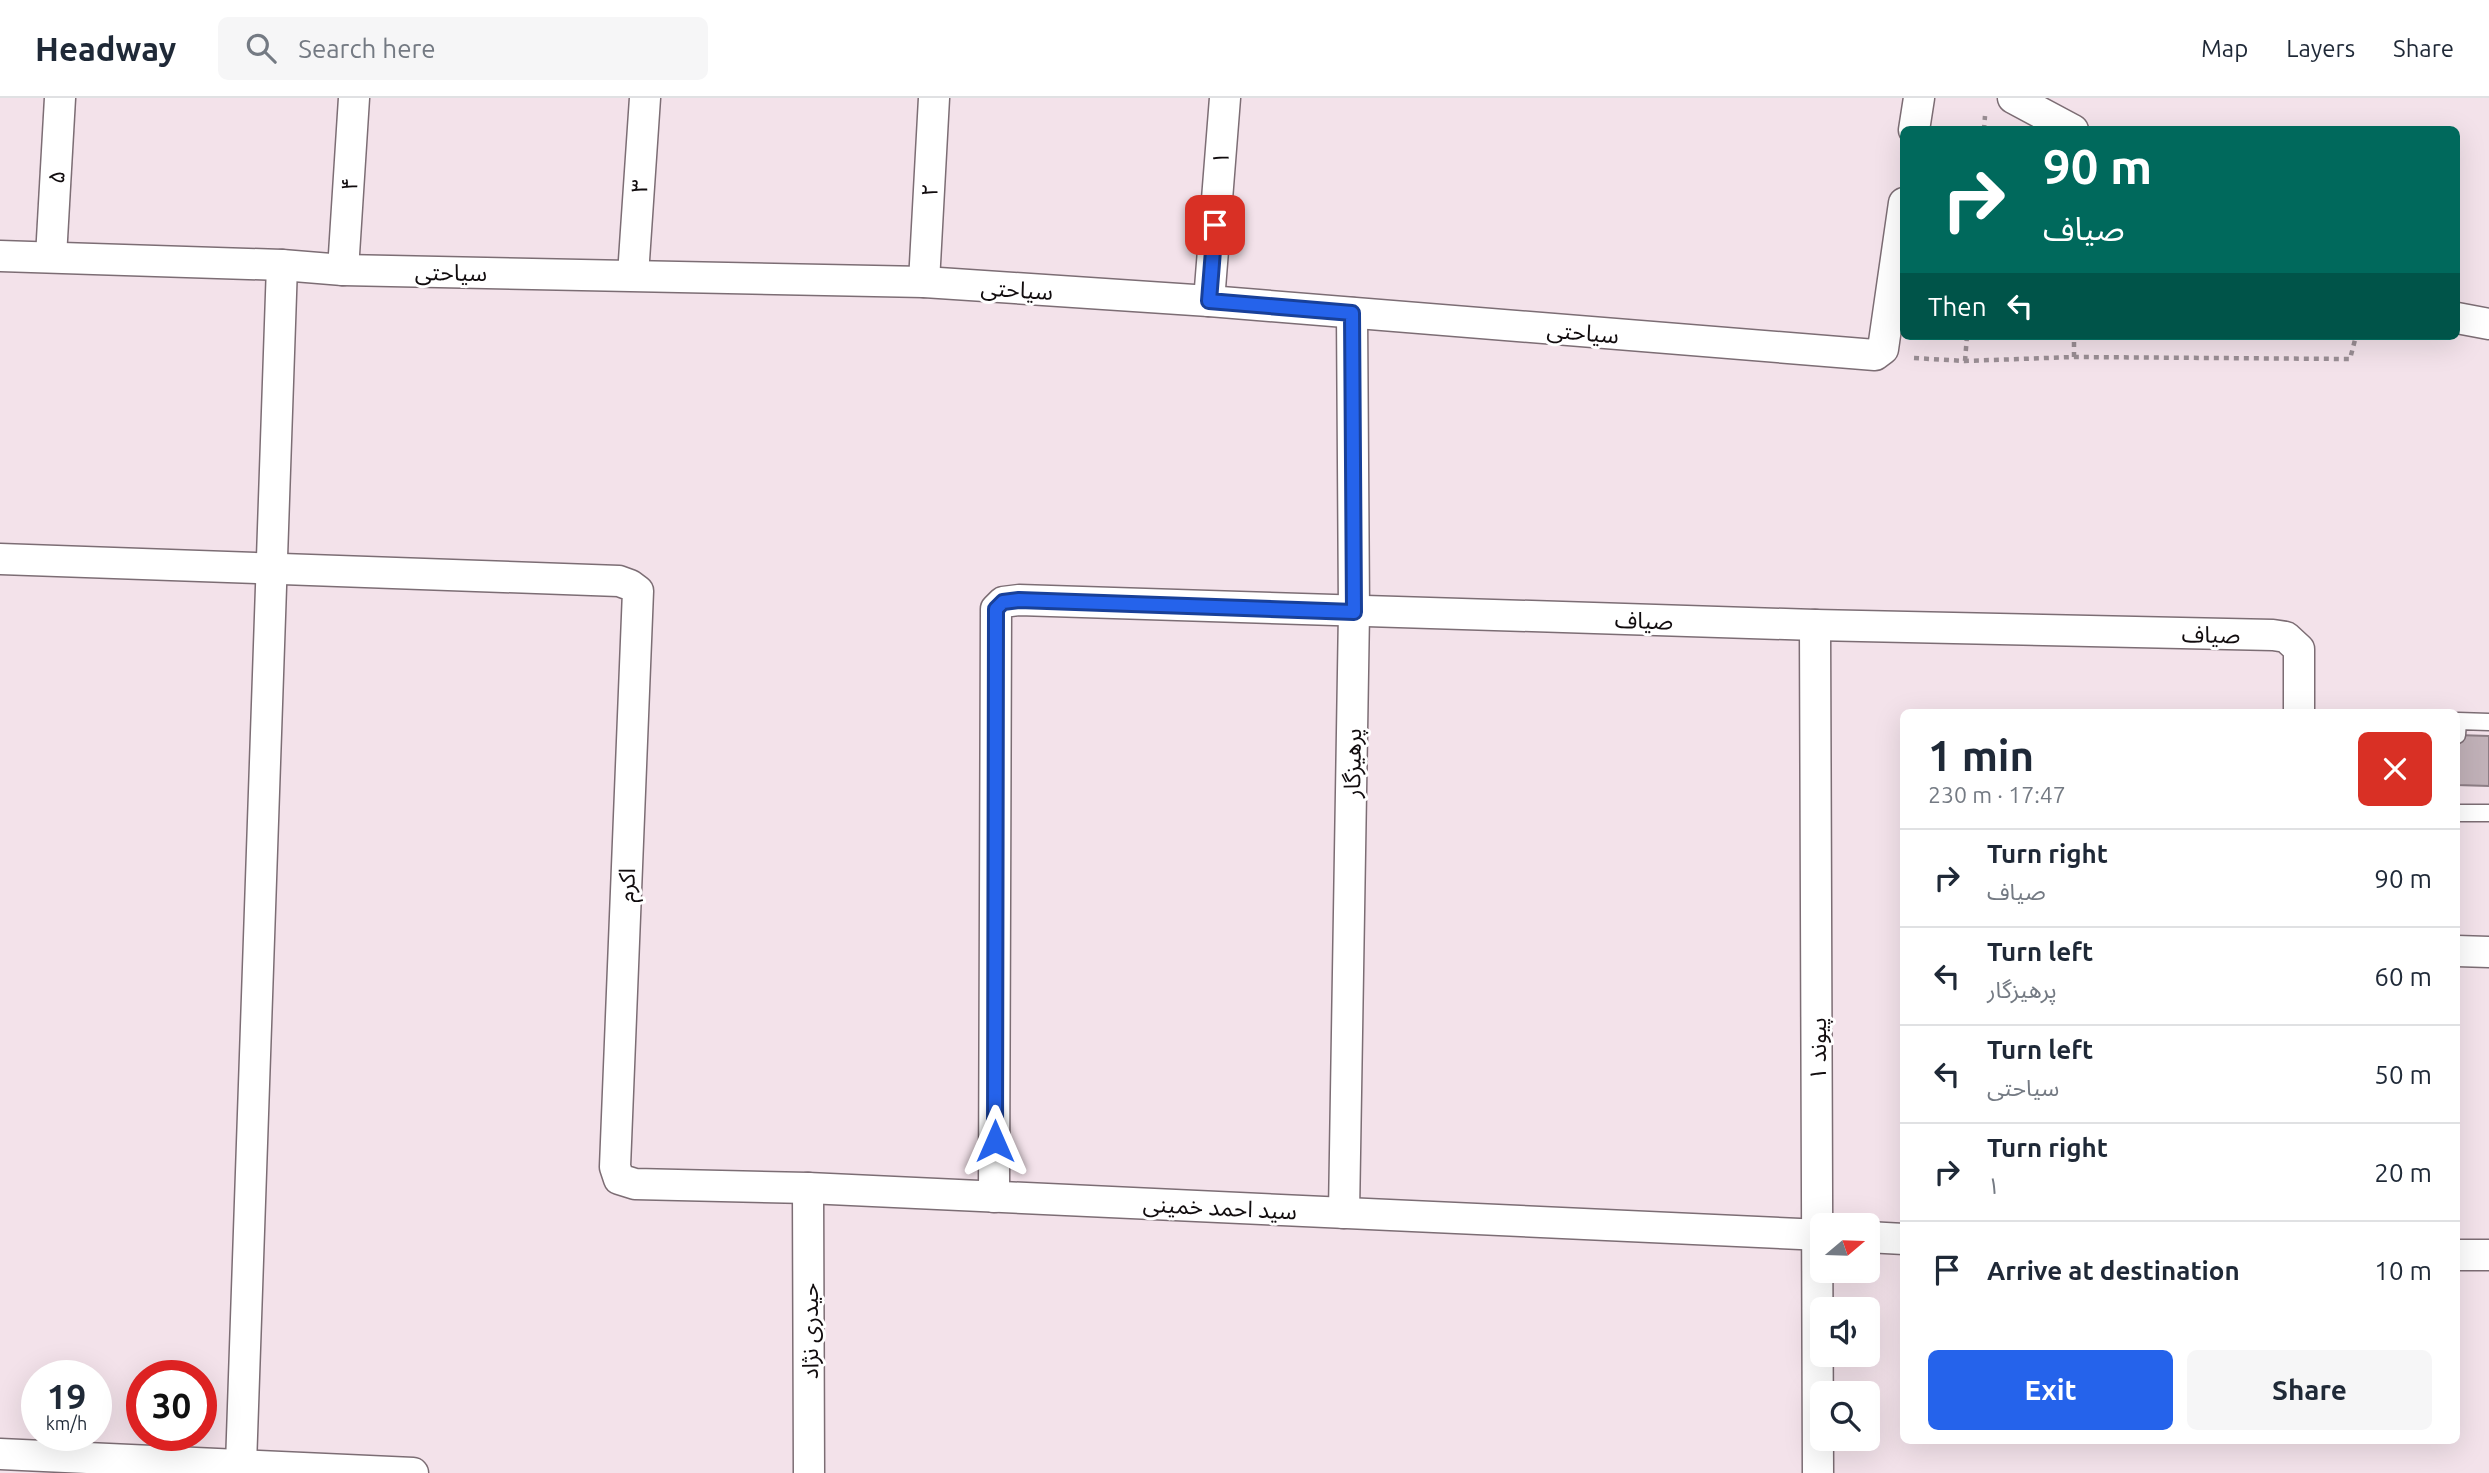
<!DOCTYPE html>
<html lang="en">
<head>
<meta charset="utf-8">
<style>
  body { margin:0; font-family:Ubuntu,"Noto Sans Arabic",sans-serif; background:#f6f6f7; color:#1f2937; height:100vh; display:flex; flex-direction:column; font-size:26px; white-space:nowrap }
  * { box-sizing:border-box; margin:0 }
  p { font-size:23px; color:#747a83 }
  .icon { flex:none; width:38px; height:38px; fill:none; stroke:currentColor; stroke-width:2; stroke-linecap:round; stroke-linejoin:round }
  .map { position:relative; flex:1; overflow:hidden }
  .drawer { position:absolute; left:1900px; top:611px; width:560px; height:735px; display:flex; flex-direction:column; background:#fff; border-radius:10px; box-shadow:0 7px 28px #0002 }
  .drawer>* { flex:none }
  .guide { position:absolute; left:1900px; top:28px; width:560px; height:214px; border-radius:10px; box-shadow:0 7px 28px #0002; background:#00695c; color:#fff; overflow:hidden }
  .needle { width:46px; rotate:71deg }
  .buttons { position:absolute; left:1810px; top:1115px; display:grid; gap:14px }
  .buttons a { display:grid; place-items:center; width:70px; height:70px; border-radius:10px; background:#fff; box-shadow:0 7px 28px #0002; font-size:35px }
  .speed { position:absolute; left:21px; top:1262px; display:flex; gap:14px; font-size:35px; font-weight:700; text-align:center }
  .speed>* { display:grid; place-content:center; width:91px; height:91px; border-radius:50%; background:#fff; box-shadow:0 7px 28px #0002; line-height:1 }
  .speed small { font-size:18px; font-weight:400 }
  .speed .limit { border:10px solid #d22; background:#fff; color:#111 }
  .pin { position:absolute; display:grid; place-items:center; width:60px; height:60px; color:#fff; margin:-30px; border-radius:14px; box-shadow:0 4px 10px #0006 }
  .me { position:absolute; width:77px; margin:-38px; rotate:0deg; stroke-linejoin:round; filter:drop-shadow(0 0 5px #0008) }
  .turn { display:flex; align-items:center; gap:24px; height:147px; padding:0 28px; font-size:32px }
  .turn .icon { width:91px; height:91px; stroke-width:2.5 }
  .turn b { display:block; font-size:49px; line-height:60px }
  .then { display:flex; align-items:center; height:66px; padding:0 28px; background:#0003; gap:14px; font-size:26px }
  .round { display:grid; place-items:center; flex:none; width:74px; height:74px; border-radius:10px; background:#f6f6f7 }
  .head { display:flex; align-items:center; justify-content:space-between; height:119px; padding:0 28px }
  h1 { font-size:42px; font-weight:600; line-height:52px }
  .action { display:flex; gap:14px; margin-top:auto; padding:14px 28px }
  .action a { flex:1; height:80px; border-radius:10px; background:#2563eb; color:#fff; font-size:28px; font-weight:600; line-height:80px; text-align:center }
  .action a+a { background:#f6f6f7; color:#1f2937 }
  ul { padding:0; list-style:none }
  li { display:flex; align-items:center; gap:21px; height:98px; padding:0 28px; border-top:2px solid #e0e1e3 }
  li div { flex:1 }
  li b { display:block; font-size:26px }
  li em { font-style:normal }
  header { display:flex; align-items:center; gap:42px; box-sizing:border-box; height:98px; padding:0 35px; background:#fff; border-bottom:2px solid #e0e1e3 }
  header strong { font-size:33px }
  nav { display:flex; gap:38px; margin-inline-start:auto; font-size:24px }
  .search { width:490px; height:63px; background:#f6f6f7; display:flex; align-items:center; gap:18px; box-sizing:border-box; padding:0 24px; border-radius:10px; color:#747a83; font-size:26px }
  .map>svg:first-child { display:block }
</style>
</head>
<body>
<header>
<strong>Headway</strong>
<div class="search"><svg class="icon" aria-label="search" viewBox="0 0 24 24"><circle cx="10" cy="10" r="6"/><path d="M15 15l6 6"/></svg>Search here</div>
<nav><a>Map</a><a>Layers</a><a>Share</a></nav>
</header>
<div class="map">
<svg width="2489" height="1375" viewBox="0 0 2489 1375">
  <rect width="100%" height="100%" fill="#f3e2ea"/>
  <polygon fill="#c1b1b8" stroke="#8d7e85" stroke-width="2" points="2457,637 2489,638 2489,688 2457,687"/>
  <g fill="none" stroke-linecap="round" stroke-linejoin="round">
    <defs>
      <g id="service">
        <polyline points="2457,637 2458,623 2489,624"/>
        <polyline points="2457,715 2489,715"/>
      </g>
      <g id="minor">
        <polyline points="2013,0 2073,32"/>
        <polyline points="1914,32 1919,0"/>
        <polyline points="0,158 282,167 343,172 924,184 1209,203 1875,257 1883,251 1904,105"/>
        <polyline points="51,159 60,0"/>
        <polyline points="343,172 354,0"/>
        <polyline points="633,177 645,0"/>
        <polyline points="924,184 934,0"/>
        <polyline points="1209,203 1225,0"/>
        <polyline points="2457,220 2489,226"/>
        <polyline points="0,461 619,483 630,487 638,493 615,1069 619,1081 635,1086 808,1090 1822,1137"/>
        <polyline points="1815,527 1818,1375"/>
        <polyline points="2457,853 2489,854"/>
        <polyline points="808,1090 809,1375"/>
        <polyline points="994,1099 996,511 1003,504 1019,502 1815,527 2273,537 2286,539 2299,551 2299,614"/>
        <polyline points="1344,1115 1354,514 1352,215"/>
        <polyline points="1867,1139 1904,1141"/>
        <polyline points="2457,1157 2489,1157"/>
        <polyline points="0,1356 413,1375"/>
        <polyline points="241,1367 282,167"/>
      </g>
    </defs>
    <use href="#service" stroke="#7c6d74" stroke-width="19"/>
    <use href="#minor" stroke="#7c6d74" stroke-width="33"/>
    <g stroke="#9a8e94" stroke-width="4.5" stroke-dasharray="5 5" stroke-linecap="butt">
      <polyline points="1984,32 1985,18"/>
      <polyline points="2074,259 2074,238"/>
      <polyline points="1914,260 1965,263 2074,259 2350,261 2356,238"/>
      <polyline points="1965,263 1967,238"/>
    </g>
    <use href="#service" stroke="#fff" stroke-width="16"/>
    <use href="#minor" stroke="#fff" stroke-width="30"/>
  </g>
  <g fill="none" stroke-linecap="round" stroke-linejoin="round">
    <defs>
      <polyline id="route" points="995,1043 996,511 1003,504 1019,502 1354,514 1352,215 1209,203 1215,127"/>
    </defs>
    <use href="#route" stroke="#184099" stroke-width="18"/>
    <use href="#route" stroke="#2563eb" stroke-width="12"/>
  </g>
  <g text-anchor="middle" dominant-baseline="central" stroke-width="6" stroke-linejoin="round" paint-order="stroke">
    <g font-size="23" fill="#110c0e" stroke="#fff">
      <text transform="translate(1220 60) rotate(-85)">۱</text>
      <text transform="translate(56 79) rotate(-86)">۵</text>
      <text transform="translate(349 86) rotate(-86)">۴</text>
      <text transform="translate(639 88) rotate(-86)">۳</text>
      <text transform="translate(929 92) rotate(-87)">۲</text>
      <text transform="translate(451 174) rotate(1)">سیاحتی</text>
      <text transform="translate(1017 191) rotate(4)">سیاحتی</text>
      <text transform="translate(1583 234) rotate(5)">سیاحتی</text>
      <text transform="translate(1644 522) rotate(2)">صیاف</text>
      <text transform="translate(2211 536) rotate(1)">صیاف</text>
      <text transform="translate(1352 665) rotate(-89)">پرهیزگار</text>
      <text transform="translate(626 787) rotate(-88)">اکرم</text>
      <text transform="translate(1817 951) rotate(-90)">پیوند ۱</text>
      <text transform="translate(1220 1109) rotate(3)">سید احمد خمینی</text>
      <text transform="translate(809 1233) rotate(-90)">حیدری نژاد</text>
    </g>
  </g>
</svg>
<div class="buttons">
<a><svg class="needle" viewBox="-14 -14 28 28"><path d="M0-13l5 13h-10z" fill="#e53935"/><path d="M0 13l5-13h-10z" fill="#747a83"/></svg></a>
<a><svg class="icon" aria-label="sound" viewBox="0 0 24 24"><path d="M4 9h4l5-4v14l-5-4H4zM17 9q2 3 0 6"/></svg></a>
<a><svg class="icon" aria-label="search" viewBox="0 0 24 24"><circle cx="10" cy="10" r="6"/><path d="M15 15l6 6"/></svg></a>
</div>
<div class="speed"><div>19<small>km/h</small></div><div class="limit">30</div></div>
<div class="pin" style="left:1215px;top:127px;background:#d93025"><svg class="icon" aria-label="arrive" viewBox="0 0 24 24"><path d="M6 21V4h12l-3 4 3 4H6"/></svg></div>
<svg class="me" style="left:995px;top:1043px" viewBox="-20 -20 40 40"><path d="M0-17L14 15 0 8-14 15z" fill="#2563eb" stroke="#fff" stroke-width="4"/></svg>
<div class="guide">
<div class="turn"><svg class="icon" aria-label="right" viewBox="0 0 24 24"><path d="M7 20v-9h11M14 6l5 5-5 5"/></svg><div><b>90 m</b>صیاف</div></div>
<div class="then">Then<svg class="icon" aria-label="left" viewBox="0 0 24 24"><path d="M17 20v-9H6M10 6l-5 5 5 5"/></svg></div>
</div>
<section class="drawer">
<div class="head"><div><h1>1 min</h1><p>230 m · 17:47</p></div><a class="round" style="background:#d93025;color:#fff"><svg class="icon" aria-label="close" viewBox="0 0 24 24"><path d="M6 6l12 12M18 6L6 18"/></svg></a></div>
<ul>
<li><svg class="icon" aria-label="right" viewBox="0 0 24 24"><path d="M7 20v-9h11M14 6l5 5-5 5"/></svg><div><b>Turn right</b><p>صیاف</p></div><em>90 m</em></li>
<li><svg class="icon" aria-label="left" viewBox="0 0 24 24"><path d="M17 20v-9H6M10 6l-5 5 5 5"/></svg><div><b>Turn left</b><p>پرهیزگار</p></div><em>60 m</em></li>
<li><svg class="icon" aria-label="left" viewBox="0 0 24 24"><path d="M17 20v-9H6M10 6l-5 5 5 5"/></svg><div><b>Turn left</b><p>سیاحتی</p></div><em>50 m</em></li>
<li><svg class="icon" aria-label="right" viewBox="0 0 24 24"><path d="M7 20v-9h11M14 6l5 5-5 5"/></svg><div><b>Turn right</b><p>۱</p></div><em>20 m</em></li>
<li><svg class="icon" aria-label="arrive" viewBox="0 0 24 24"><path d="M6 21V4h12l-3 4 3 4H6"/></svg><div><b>Arrive at destination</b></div><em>10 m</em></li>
</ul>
<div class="action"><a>Exit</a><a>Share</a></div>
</section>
</div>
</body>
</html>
